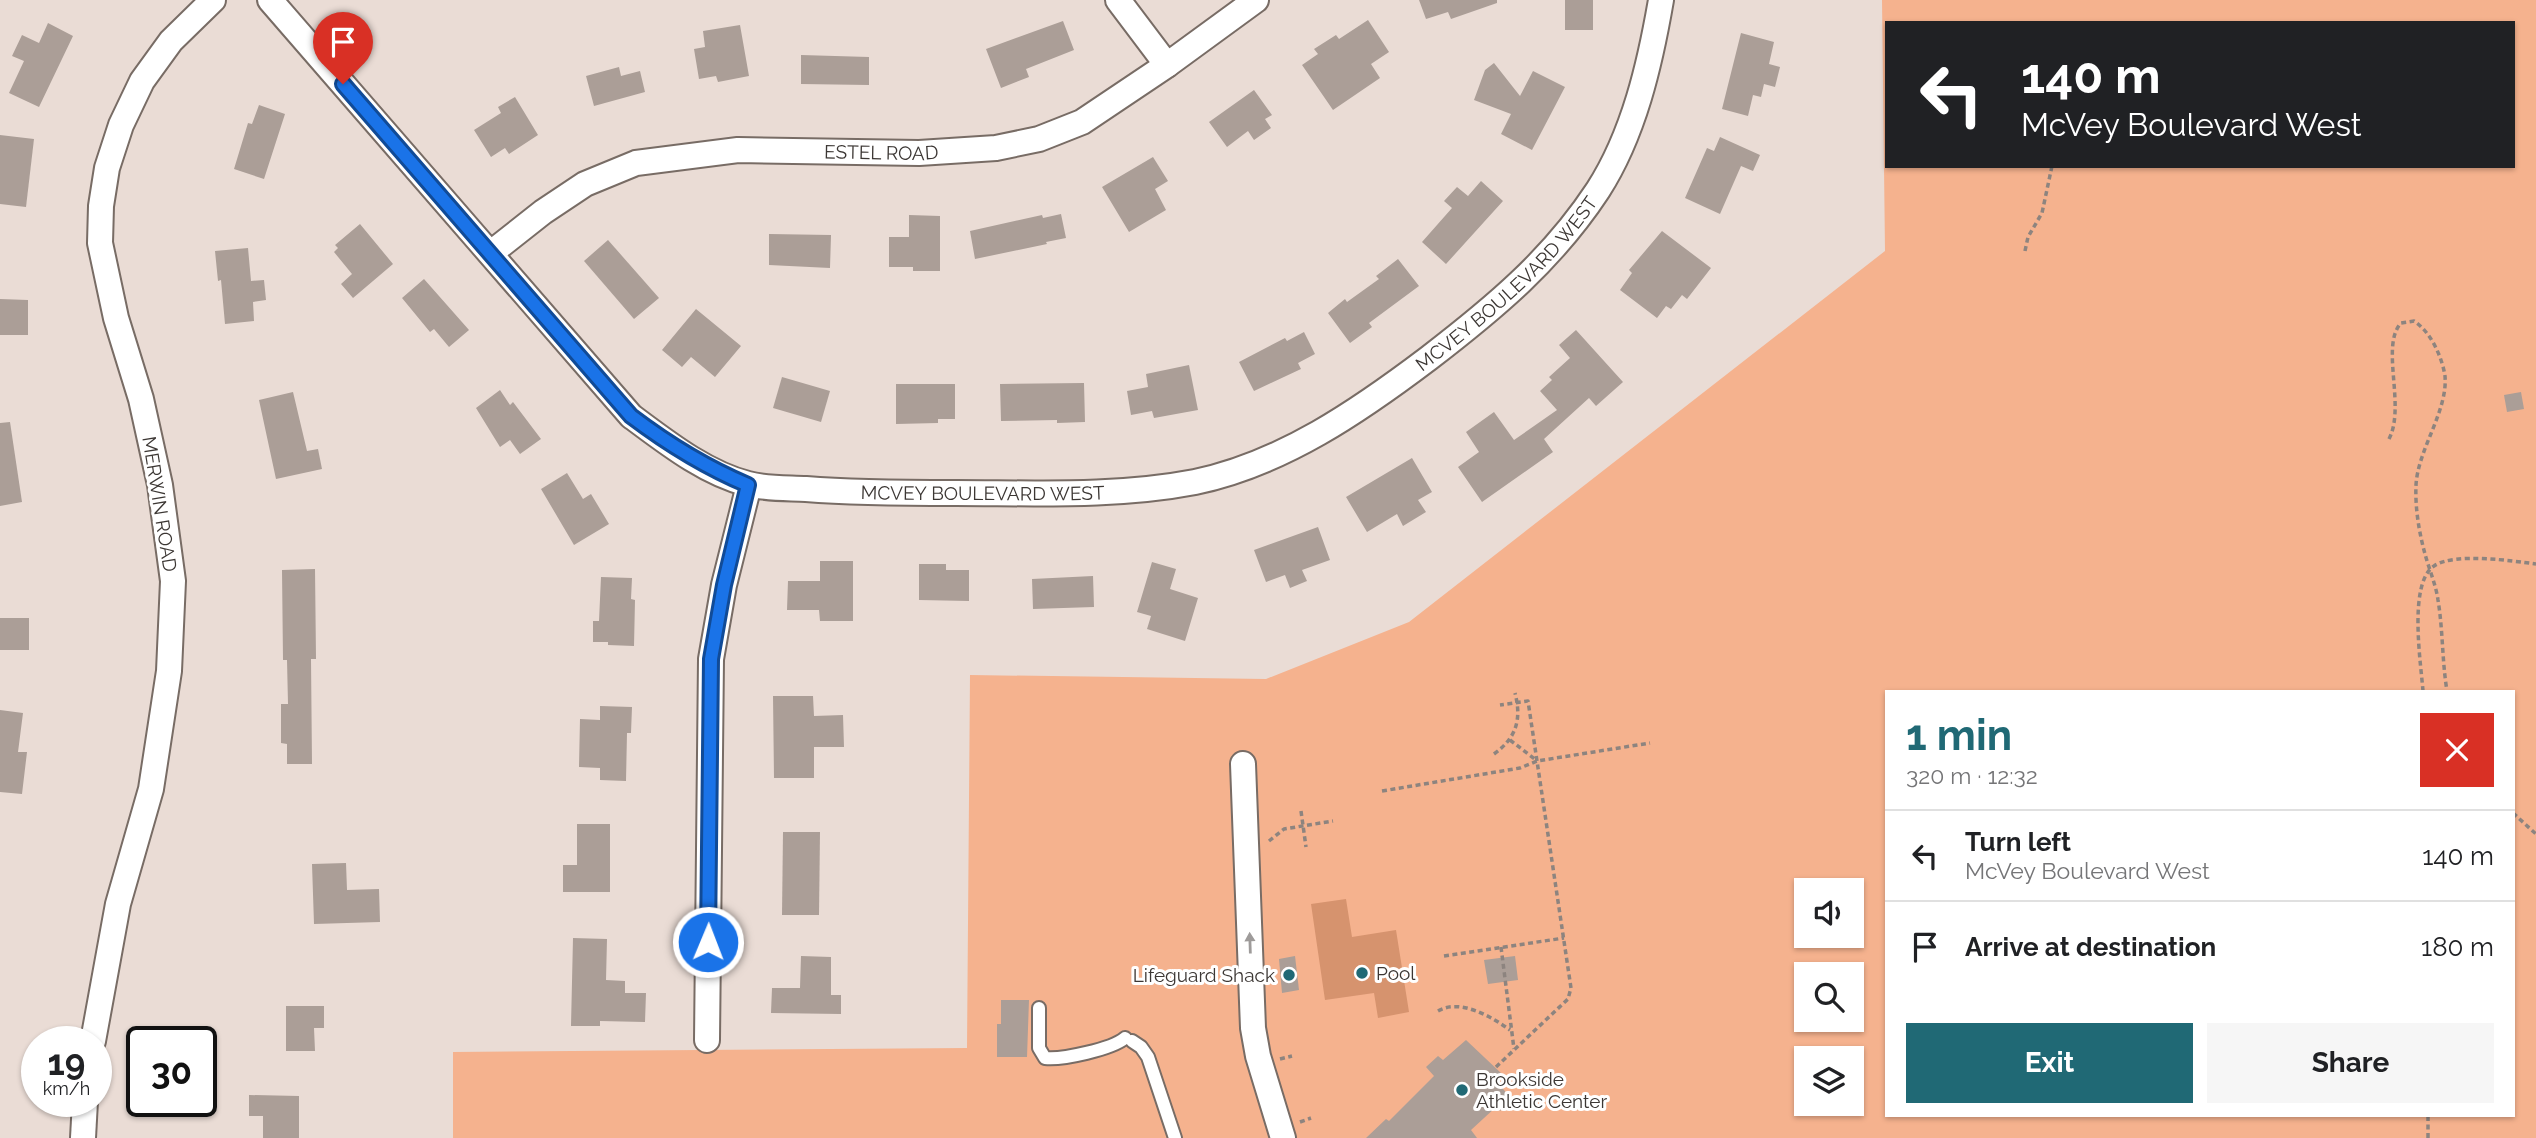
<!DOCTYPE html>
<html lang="en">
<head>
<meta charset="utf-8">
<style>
  body { margin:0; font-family:Raleway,sans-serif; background:#f6f6f6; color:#202124; height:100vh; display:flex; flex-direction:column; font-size:26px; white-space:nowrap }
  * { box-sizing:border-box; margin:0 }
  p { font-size:23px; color:#757577 }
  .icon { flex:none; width:38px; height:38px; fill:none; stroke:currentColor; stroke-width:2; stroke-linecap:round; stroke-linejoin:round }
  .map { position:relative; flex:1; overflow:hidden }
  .panel { position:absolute; left:1885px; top:690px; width:630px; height:427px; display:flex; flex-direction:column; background:#fff; border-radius:0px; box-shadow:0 2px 5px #0004 }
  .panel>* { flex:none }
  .guide { position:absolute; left:1885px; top:21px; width:630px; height:147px; border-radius:0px; box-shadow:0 2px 5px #0004; background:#202124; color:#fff; overflow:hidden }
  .controls { position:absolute; left:1794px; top:878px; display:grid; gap:14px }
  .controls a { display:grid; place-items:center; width:70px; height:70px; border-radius:0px; background:#fff; box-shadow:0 2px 5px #0004; font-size:35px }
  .speed { position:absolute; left:21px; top:1026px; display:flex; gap:14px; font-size:35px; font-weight:700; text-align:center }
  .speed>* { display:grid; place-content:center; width:91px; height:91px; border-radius:50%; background:#fff; box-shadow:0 2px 5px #0004; line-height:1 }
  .speed small { font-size:18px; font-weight:400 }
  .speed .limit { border:4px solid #111; border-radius:10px; background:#fff; color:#111 }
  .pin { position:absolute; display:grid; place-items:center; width:60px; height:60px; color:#fff; margin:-72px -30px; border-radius:50% 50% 50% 0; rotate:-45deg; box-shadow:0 0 7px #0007 }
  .pin .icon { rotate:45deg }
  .me { position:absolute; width:77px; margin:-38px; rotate:1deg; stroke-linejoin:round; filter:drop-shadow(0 0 5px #0008) }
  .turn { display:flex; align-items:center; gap:24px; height:147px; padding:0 21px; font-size:32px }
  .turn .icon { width:91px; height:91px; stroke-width:2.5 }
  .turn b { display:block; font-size:49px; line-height:60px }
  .round { display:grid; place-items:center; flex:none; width:74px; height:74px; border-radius:0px; background:#f6f6f6 }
  .overview { display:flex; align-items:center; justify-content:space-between; height:119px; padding:0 21px }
  h1 { font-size:42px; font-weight:700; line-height:52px; color:#206975 }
  .primary-button { display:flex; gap:14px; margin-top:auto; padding:14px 21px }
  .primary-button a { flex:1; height:80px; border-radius:0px; background:#206975; color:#fff; font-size:28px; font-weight:700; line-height:80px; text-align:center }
  .primary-button a+a { background:#f6f6f6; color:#202124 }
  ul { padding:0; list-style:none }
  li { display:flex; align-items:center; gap:21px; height:91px; padding:0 21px; border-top:2px solid #e0e0e0 }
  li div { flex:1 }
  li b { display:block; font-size:26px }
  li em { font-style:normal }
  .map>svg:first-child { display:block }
</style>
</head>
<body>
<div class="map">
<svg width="2536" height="1138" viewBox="0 0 2536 1138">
  <rect width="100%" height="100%" fill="#eadcd5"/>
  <path fill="#f5b28e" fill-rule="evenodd" d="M 1882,0 L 2536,0 L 2536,1138 L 453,1138 L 453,1052 L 967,1048 L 970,675 L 1266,679 L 1409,622 L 1885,251 ZM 1886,23 L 2513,23 L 2513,166 L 1886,166 ZM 1886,691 L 2513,691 L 2513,1115 L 1886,1115 ZM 1806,891 L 1852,891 L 1852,936 L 1806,936 ZM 1806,975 L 1852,975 L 1852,1020 L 1806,1020 ZM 1806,1059 L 1852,1059 L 1852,1104 L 1806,1104 Z"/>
  <polygon fill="#d6936e" points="1346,899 1352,937 1396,930 1409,1012 1378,1018 1374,993 1325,1000 1311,904"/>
  <g fill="#ab9e97">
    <polygon points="1419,0 1497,0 1497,3 1451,19 1448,12 1426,19"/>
    <rect x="1565" y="0" width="28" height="30"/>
    <polygon points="1368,20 1389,52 1371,64 1380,78 1333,110 1302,65 1318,54 1314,49 1336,35 1339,39"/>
    <polygon points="1063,21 1074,50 1026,69 1029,77 1001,88 986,49"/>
    <polygon points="48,23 73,36 39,107 9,93 24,61 12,56 22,35 39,43"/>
    <polygon points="740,25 749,76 718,82 716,76 699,79 694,49 705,47 703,31"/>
    <polygon points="1741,33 1774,42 1769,64 1780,67 1775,87 1764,84 1761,97 1753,95 1748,116 1722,109"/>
    <polygon points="801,55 869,57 869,85 801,84"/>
    <polygon points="1494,63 1520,96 1533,71 1565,87 1532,150 1501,134 1511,114 1474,100 1485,70"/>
    <polygon points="619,67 621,76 640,71 645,92 594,106 586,76"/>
    <polygon points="1254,90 1272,115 1265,119 1271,128 1254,140 1248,131 1227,147 1209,122"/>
    <polygon points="515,97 538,135 509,154 505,148 491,157 474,130 501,113 498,107"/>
    <polygon points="259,105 285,114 264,179 234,169 248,123 252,124"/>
    <polygon points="0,135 34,139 26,207 0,204"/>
    <polygon points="1720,137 1760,155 1753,171 1741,166 1720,214 1685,198 1707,148 1714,151"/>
    <polygon points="1153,157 1168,181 1155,189 1166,210 1129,232 1102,187"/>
    <polygon points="1481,181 1503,201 1446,264 1422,242 1452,208 1444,201 1457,187 1468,196"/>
    <polygon points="1061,214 1066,238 1046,242 1047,244 975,259 970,231 1042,215 1043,218"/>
    <polygon points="909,215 940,216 940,271 913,271 913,267 889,267 889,237 909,237"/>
    <polygon points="360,224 393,264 353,298 341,284 352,274 334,252 338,248 335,245"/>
    <polygon points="1662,231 1711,268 1687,299 1682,295 1671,309 1666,306 1657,318 1620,290 1632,273 1629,270"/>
    <polygon points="769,234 831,235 830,268 769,265"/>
    <polygon points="608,240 659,298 634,319 584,261"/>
    <polygon points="248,248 251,281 264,280 266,300 253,302 254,321 225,324 221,280 218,281 215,251"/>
    <polygon points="1398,259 1419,286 1369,323 1372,327 1350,343 1328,313 1345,299 1347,302 1379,279 1376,276"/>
    <polygon points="424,279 469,330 449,347 434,329 430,332 402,298"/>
    <polygon points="0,299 28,300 28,335 0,335"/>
    <polygon points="696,309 741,346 715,377 691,357 682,367 662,350"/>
    <polygon points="1576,330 1623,382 1596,406 1589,398 1544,439 1553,452 1482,502 1458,467 1479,452 1466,432 1494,412 1514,440 1557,410 1540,391 1552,380 1549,377 1570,358 1559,345"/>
    <polygon points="1304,332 1315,354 1298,363 1301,369 1254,391 1239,362 1285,338 1287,341"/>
    <polygon points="1189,365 1198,410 1154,418 1152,411 1131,415 1127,391 1148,387 1146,374"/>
    <polygon points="782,377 830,391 821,422 773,408"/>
    <polygon points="1084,383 1085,422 1057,423 1057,420 1001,421 1000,384"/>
    <polygon points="896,384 955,384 955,419 938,419 938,423 896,424"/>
    <polygon points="500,390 510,405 513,402 541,439 520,454 510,440 500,447 476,408"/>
    <polygon points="293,392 307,451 318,449 322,469 276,479 259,400"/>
    <polygon points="2521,392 2524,409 2507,412 2504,395"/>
    <polygon points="10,422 22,502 0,506 0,423"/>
    <polygon points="1412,458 1432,492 1418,500 1426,512 1403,526 1397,514 1367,532 1346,497"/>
    <polygon points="567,473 583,499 591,494 609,524 574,545 541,489"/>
    <polygon points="1318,527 1330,560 1302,570 1307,581 1290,588 1285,575 1266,582 1254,550"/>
    <polygon points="820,561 853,561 853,621 820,621 819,610 787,610 788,581 820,581"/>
    <polygon points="1152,562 1176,569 1170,589 1198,598 1185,641 1147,629 1151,616 1137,612"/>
    <polygon points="919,564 946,564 946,570 969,570 969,601 919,600"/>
    <polygon points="315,569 316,659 311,659 312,764 287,764 287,744 281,743 281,704 288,704 287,660 283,660 282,570"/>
    <polygon points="1093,576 1094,607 1033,609 1032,579"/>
    <polygon points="601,577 632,578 631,599 635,600 634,646 608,645 608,642 593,642 593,621 599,621"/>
    <rect x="0" y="618" width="29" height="32"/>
    <polygon points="773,696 813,696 814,716 843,715 844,747 814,747 814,778 774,778"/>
    <polygon points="600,706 632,707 631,733 627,733 626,781 600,780 600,768 579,767 580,719 600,720"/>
    <polygon points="0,710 23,713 18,752 27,752 22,794 0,792"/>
    <polygon points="577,824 610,824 610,892 563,892 563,865 577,865"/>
    <polygon points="783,832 820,832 819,915 782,915"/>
    <polygon points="346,863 347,890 379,889 380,922 314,924 312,864"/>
    <polygon points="573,938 607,939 606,980 625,981 625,993 646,993 645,1022 600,1021 600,1026 571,1026"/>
    <polygon points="801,956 831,957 831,995 841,995 841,1014 771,1013 772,988 800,988"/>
    <polygon points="1295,956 1299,990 1282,993 1279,959"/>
    <polygon points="1515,956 1518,980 1488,984 1484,960"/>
    <polygon points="1001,1000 1029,1000 1027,1057 997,1057 997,1024 1001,1024"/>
    <polygon points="286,1006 324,1006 324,1028 314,1028 315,1051 286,1051"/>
    <polygon points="1466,1040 1502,1074 1495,1080 1512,1099 1500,1111 1496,1107 1471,1130 1477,1138 1366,1138 1386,1119 1389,1121 1434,1076 1426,1067 1438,1056 1443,1060"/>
    <polygon points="249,1095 299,1096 299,1138 263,1138 263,1116 249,1116"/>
  </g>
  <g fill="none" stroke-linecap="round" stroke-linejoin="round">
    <defs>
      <g id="lane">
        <path d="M 1039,1008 L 1039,1048 L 1045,1058 C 1062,1060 1112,1049 1125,1038"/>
        <polyline points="1132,1041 1141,1047 1148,1057 1175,1138"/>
      </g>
      <g id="street">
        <path id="s1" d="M 270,0 L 631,416 C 666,442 705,473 748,484 C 767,489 787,488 806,489 C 856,493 906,493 956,493 C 1035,493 1117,497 1195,482 C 1282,464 1359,411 1429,358 C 1494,308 1552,260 1598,190 C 1634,134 1650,64 1661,0"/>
        <polyline points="1118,0 1167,65"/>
        <path id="s2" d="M 491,253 L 543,212 L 585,184 L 636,163 L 738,150 L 919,153 L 996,148 L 1039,139 L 1082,122 L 1167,65 L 1256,0"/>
        <polyline points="1243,764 1253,1028 1258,1056 1283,1138"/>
        <polyline points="707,1040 711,659 724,585 749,485"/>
        <polyline points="93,1041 118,904 151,789 169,671 173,581 160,485 141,399 116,318 100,243 101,206 107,168 121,125 142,81 171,41 213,0"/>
        <polyline points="83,1138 85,1101"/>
      </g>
    </defs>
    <use href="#lane" stroke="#786c65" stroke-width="16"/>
    <use href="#street" stroke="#786c65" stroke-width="28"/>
    <g stroke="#8d847f" stroke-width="3.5" stroke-dasharray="5 3.5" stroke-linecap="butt">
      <polyline points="2025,251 2028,237 2042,213 2052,166"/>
      <path d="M 2389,439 C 2406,406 2380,346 2401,323 L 2414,321 C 2431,332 2442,357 2445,376 C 2448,411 2418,449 2416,485 C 2415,508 2419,532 2425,554 C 2429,569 2436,585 2438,600 C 2443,630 2442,661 2447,691"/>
      <path d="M 2423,691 C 2421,664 2408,583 2434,566 C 2454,552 2513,561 2536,564"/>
      <polyline points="1510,740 1536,760"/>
      <path d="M 1494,754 C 1516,738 1522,720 1515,693"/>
      <polyline points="1382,791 1520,768 1537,761 1650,743"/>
      <polyline points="1301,811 1306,847"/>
      <polyline points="2513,813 2536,834"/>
      <polyline points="1269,841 1284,829 1333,821"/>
      <polyline points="1501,947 1514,1049"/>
      <polyline points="1444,956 1564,938"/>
      <path d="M 1438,1011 C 1460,998 1492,1017 1510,1030"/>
      <polyline points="1280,1059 1292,1056"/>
      <polyline points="1496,1067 1568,999 1571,988 1528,701 1500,705"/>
      <polyline points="1300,1122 1311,1118"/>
      <polyline points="2428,1138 2428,1115"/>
    </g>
    <use href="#lane" stroke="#fff" stroke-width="12"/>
    <use href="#street" stroke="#fff" stroke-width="24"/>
  </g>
  <defs><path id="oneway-solid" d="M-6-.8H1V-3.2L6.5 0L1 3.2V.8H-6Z" transform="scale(1.75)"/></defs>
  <use fill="#9e9b9a" href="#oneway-solid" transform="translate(1250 943) rotate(-92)"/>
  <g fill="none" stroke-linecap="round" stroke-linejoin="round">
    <defs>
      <path id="route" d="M 343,84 L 631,416 C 668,444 705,467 748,485 L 724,585 L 711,659 L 708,942"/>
    </defs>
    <use href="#route" stroke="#114b97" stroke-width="18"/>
    <use href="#route" stroke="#1a73e8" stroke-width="12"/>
  </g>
  <g fill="#206975" stroke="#fff" stroke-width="2.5">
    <circle cx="1362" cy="973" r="7"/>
    <circle cx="1289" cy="975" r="7"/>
    <circle cx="1462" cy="1090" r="7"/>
  </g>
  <g text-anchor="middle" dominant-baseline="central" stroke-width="6" stroke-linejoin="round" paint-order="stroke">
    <g font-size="19" fill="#3c3734" stroke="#fff">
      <text stroke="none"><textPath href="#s2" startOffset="418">ESTEL ROAD</textPath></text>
      <text stroke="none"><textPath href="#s1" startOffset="1510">MCVEY BOULEVARD WEST</textPath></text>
      <text stroke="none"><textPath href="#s1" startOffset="922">MCVEY BOULEVARD WEST</textPath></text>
      <text transform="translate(160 504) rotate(81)">MERWIN ROAD</text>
    </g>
    <g font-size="19" fill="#3c3734" stroke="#fff" text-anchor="start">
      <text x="1376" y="973">Pool</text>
      <text x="1275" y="975" text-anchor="end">Lifeguard Shack</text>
      <text x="1476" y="1079">Brookside<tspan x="1476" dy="22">Athletic Center</tspan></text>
    </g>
  </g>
</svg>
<div class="controls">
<a><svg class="icon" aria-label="sound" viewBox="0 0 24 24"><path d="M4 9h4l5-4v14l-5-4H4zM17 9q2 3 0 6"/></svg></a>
<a><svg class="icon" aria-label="search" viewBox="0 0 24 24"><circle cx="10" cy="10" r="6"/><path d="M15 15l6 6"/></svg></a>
<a><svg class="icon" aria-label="layers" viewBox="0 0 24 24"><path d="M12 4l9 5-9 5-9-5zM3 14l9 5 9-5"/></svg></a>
</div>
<div class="speed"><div>19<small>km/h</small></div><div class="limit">30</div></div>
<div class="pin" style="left:343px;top:84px;background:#d93025"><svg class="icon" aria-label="arrive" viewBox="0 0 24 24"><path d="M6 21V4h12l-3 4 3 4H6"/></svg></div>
<svg class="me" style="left:708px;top:942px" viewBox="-20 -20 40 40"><circle r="17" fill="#1a73e8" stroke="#fff" stroke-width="3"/><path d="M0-11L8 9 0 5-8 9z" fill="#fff"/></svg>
<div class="guide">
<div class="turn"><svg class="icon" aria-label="left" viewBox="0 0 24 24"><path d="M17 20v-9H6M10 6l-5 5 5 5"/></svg><div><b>140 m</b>McVey Boulevard West</div></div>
</div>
<section class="panel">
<div class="overview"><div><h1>1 min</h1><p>320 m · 12:32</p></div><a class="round" style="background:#d93025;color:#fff"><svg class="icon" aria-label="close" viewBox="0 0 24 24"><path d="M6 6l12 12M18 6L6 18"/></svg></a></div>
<ul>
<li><svg class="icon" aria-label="left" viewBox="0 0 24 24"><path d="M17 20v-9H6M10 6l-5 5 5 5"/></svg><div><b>Turn left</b><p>McVey Boulevard West</p></div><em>140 m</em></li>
<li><svg class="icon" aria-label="arrive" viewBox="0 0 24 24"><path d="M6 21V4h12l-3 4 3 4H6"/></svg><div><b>Arrive at destination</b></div><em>180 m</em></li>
</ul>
<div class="primary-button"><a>Exit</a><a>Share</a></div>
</section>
</div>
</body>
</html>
